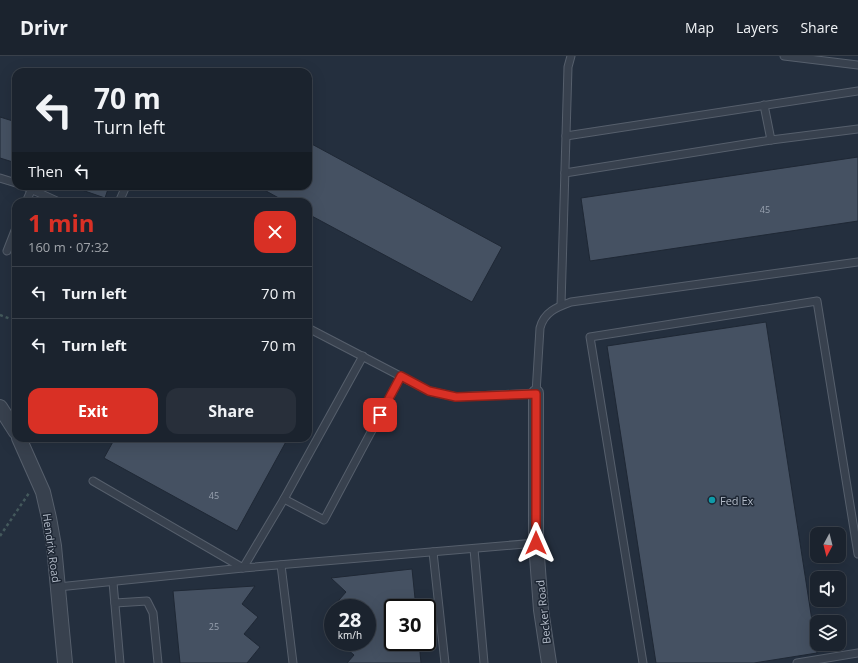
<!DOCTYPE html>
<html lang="en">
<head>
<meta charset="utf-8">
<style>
  body { margin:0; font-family:"Open Sans",sans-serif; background:#282f3a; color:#f1f3f6; height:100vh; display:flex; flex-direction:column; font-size:15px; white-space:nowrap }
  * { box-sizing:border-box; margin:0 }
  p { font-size:13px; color:#a0a4aa }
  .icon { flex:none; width:22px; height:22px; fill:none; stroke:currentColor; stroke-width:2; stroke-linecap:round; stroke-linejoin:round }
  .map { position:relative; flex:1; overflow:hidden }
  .details { position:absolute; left:12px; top:142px; width:300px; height:244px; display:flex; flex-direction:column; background:#1b232e; border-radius:12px; box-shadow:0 4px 16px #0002,0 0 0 1px #39404a }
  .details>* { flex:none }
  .guide { position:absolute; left:12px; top:12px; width:300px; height:122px; border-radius:12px; box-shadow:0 4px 16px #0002,0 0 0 1px #39404a; background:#1b232e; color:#f1f3f6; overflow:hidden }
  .needle { width:26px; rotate:187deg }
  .buttons { position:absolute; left:810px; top:471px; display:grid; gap:8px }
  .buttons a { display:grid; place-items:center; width:36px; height:36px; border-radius:8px; background:#1b232e; box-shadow:0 4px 16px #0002,0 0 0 1px #39404a; font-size:20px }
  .speed { position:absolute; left:324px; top:543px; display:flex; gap:8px; font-size:20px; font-weight:700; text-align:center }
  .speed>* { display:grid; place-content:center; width:52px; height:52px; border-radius:50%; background:#1b232e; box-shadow:0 4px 16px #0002,0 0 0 1px #39404a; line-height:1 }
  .speed small { font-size:10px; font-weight:400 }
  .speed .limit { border:2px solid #111; border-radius:6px; background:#fff; color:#111 }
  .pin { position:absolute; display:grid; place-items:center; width:34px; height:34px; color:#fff; margin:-17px; border-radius:8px; box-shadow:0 2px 6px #0006 }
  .me { position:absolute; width:44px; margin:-22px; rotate:0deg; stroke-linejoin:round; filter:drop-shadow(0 0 3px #0008) }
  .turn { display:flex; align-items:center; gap:14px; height:84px; padding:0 16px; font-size:18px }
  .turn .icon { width:52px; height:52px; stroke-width:2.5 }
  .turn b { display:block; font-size:28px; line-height:34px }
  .then { display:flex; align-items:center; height:38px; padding:0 16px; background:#0003; gap:8px; font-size:15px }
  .round { display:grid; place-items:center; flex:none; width:42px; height:42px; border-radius:12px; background:#282f3a }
  .head { display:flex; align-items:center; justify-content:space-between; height:68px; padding:0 16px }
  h1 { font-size:24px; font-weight:700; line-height:30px; color:#d93025 }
  .cta { display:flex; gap:8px; margin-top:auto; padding:8px 16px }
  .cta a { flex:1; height:46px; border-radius:12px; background:#d93025; color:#fff; font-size:16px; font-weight:700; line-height:46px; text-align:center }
  .cta a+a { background:#282f3a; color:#f1f3f6 }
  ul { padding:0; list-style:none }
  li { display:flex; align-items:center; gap:12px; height:52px; padding:0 16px; border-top:1px solid #39404a }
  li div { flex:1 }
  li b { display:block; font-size:15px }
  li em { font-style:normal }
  header { display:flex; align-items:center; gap:24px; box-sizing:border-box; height:56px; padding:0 20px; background:#1b232e; border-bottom:1px solid #39404a }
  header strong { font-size:19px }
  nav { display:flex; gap:22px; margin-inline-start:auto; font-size:14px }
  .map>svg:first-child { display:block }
</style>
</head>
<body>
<header>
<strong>Drivr</strong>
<nav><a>Map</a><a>Layers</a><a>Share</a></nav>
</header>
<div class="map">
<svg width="858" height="607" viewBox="0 0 858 607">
  <rect width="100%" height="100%" fill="#242f3e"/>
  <g fill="#455162" stroke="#1f2835">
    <polygon points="0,61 16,66 16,107 0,102"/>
    <polygon points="308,86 502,191 472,246 308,158 308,146 286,146 257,130 308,130"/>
    <polygon points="858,101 858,165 590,205 581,142"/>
    <polygon points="76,130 109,130 105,142 76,132"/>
    <polygon points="766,266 817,597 754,607 656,607 607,290"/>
    <polygon points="115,382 288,382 237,475 104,402"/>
    <polygon points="412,513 416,552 393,552 393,586 419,586 421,607 347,607 354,599 339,586 367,586 367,552 332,552 346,536 331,522"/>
    <polygon points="255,530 242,548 258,561 244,578 260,591 247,607 180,607 173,535"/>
  </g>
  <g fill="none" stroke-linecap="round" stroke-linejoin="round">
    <defs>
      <g id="lane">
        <polyline points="784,0 858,9"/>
        <polyline points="764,49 771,84"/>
        <polyline points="566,80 858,35"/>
        <polyline points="565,117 771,84 858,73"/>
        <polyline points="0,122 16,127"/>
        <polyline points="24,130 59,146"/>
        <polyline points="26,146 33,130"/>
        <polyline points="119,146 126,130"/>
        <polyline points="7,195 16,172"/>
        <polyline points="561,249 568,11 571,0"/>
        <path d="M 308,272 L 429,335 L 456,341 L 536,337 L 540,272 C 544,256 557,251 571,246 L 858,206"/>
        <polyline points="93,425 243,512 284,443 363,300"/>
        <polyline points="284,443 324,464 401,320"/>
        <polyline points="474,493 484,607"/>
        <polyline points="433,496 445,607"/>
        <polyline points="281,509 293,607"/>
        <polyline points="113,526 120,607"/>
        <polyline points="58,531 243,512 536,487"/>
        <polyline points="115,547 147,545 153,557 158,607"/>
        <polyline points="643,607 590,281 817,245 858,498"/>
        <polyline points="797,607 858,597"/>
      </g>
      <g id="street">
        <polyline points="536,337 536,487 541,554 549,607"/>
        <polyline points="0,351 16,376"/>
        <polyline points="19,382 43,436 49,462 54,490 65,607"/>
      </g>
    </defs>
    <use href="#lane" stroke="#565f6c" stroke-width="9"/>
    <use href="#street" stroke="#565f6c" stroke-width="16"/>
    <g stroke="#44595c" stroke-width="2.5" stroke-dasharray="3 3" stroke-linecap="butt">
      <polyline points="0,259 16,265"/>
      <polyline points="0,480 29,437"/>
    </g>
    <use href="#lane" stroke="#38414e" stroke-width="7"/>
    <use href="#street" stroke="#38414e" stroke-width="14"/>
  </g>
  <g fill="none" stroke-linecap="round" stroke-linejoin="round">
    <defs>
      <polyline id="route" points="380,359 401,320 429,335 456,341 536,338 536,487"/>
    </defs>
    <use href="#route" stroke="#8d1f18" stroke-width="10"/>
    <use href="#route" stroke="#d93025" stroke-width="7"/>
  </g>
  <circle fill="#0f9aa8" stroke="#1d2633" stroke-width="1.5" cx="712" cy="444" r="4"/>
  <g text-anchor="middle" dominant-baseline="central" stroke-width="3" stroke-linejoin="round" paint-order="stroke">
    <g font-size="9" fill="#98a1af">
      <text x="765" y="153">45</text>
      <text x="214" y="439">45</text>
      <text x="214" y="570">25</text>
    </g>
    <g font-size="11" fill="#b4bcc9" stroke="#1d2633" text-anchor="start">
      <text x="720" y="444">Fed Ex</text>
    </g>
    <g font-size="11" fill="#b4bcc9" stroke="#1d2633">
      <text transform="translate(52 492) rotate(82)">Hendrix Road</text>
      <text transform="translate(543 556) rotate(-96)">Becker Road</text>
    </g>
  </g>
</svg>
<div class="buttons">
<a><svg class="needle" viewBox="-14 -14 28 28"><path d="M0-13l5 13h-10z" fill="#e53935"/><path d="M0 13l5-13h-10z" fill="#a0a4aa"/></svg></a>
<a><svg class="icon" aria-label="sound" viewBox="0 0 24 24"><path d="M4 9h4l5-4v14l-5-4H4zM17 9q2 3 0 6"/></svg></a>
<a><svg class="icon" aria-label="layers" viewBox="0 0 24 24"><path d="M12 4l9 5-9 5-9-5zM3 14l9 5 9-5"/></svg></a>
</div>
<div class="speed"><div>28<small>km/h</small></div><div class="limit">30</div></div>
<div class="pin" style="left:380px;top:359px;background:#d93025"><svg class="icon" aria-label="arrive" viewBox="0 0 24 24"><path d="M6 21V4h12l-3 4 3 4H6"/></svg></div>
<svg class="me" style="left:536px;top:487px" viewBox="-20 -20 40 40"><path d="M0-17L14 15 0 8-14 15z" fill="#d93025" stroke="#fff" stroke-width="4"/></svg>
<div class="guide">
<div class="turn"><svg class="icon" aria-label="left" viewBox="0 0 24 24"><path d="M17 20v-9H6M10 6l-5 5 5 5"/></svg><div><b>70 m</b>Turn left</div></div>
<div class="then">Then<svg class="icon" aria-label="left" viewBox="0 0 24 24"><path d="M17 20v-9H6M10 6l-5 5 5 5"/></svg></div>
</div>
<section class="details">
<div class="head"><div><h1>1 min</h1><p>160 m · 07:32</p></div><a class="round" style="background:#d93025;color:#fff"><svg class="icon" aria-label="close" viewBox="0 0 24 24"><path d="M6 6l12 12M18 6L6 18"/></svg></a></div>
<ul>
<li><svg class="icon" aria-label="left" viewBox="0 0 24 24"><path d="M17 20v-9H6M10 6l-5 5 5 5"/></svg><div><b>Turn left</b></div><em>70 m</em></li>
<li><svg class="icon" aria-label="left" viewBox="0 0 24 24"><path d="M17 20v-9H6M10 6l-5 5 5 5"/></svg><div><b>Turn left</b></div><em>70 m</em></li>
</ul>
<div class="cta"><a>Exit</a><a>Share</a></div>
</section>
</div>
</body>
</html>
